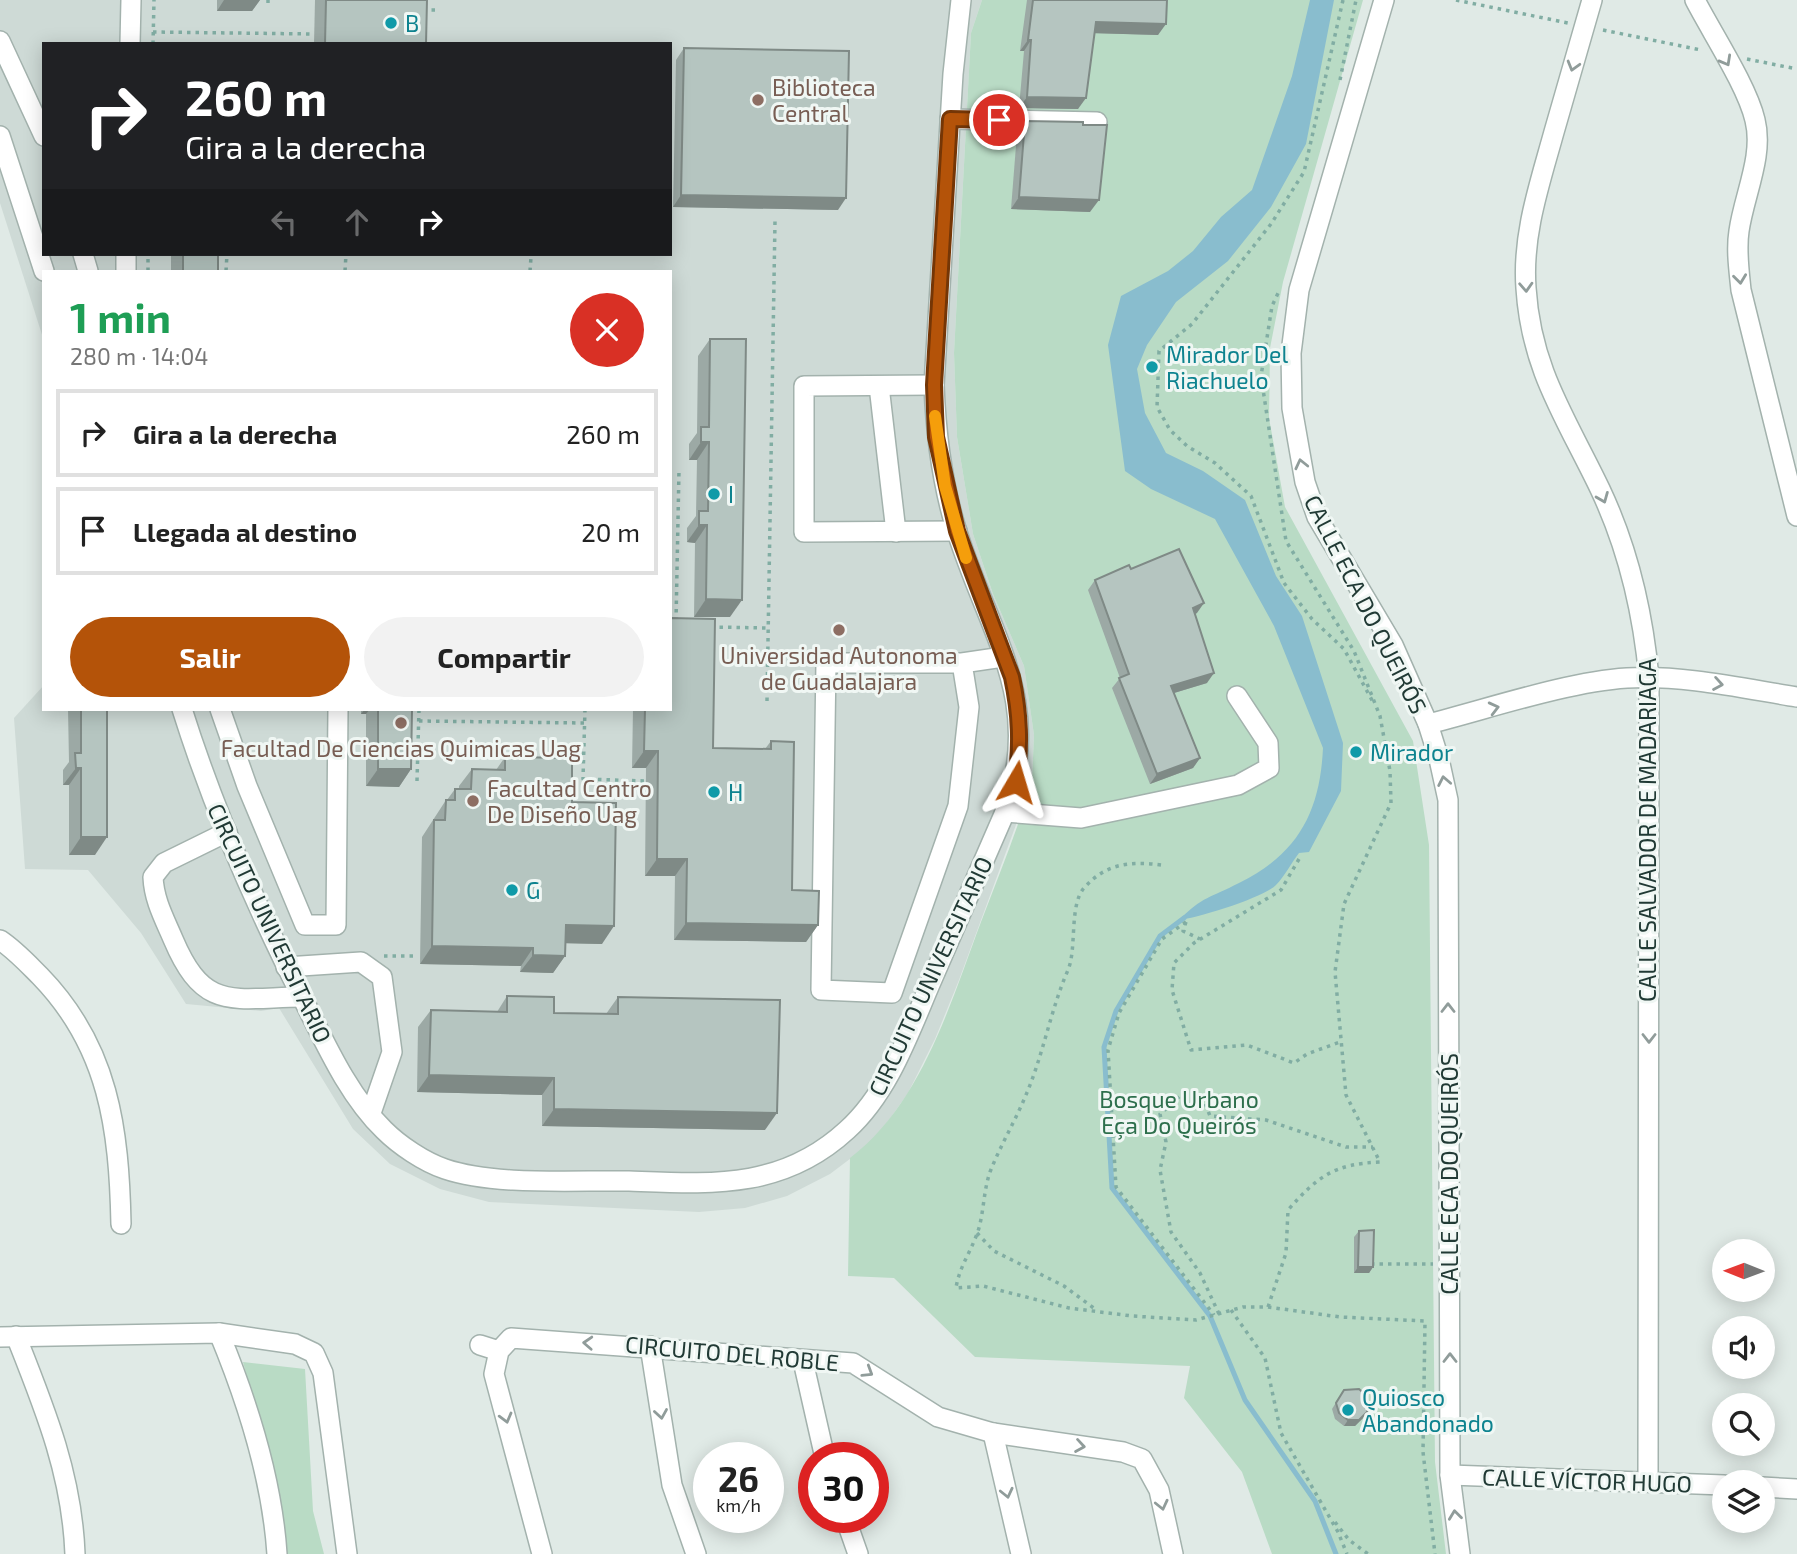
<!DOCTYPE html>
<html lang="es">
<head>
<meta charset="utf-8">
<style>
  body { margin:0; font-family:"Exo 2",sans-serif; background:#f2f2f2; color:#222; height:100vh; display:flex; flex-direction:column; font-size:26px; white-space:nowrap }
  * { box-sizing:border-box; margin:0 }
  p { font-size:23px; color:#767676 }
  .icon { flex:none; width:38px; height:38px; fill:none; stroke:currentColor; stroke-width:2; stroke-linecap:round; stroke-linejoin:round }
  .map { position:relative; flex:1; overflow:hidden }
  .panel { position:absolute; left:42px; top:270px; width:630px; height:441px; display:flex; flex-direction:column; background:#fff; border-radius:0px; box-shadow:0 4px 18px #0003 }
  .panel>* { flex:none }
  .top-card { position:absolute; left:42px; top:42px; width:630px; height:214px; border-radius:0px; box-shadow:0 4px 18px #0003; background:#202124; color:#fff; overflow:hidden }
  .needle { width:46px; rotate:271deg }
  .fabs { position:absolute; left:1712px; top:1239px; display:grid; gap:14px }
  .fabs a { display:grid; place-items:center; width:63px; height:63px; border-radius:50%; background:#fff; box-shadow:0 4px 18px #0003; font-size:35px }
  .speed { position:absolute; left:693px; top:1442px; display:flex; gap:14px; font-size:35px; font-weight:700; text-align:center }
  .speed>* { display:grid; place-content:center; width:91px; height:91px; border-radius:50%; background:#fff; box-shadow:0 4px 18px #0003; line-height:1 }
  .speed small { font-size:18px; font-weight:400 }
  .speed .limit { border:10px solid #d22; background:#fff; color:#111 }
  .pin { position:absolute; display:grid; place-items:center; width:60px; height:60px; color:#fff; margin:-30px; border:4px solid #fff; border-radius:50%; box-shadow:0 2px 7px #0007 }
  .me { position:absolute; width:77px; margin:-38px; rotate:7deg; stroke-linejoin:round; filter:drop-shadow(0 0 5px #0008) }
  .turn { display:flex; align-items:center; gap:24px; height:147px; padding:0 28px; font-size:32px }
  .turn .icon { width:91px; height:91px; stroke-width:2.5 }
  .turn b { display:block; font-size:49px; line-height:60px }
  .lanes { display:flex; align-items:center; height:66px; padding:0 28px; background:#0003; justify-content:center; gap:35px; direction:ltr }
  .lanes .off { opacity:.35 }
  .round { display:grid; place-items:center; flex:none; width:74px; height:74px; border-radius:37px; background:#f2f2f2 }
  .head { display:flex; align-items:center; justify-content:space-between; height:119px; padding:0 28px }
  h1 { font-size:42px; font-weight:700; line-height:52px; color:#1e9e55 }
  .cta { display:flex; gap:14px; margin-top:auto; padding:14px 28px }
  .cta a { flex:1; height:80px; border-radius:42px; background:#b45309; color:#fff; font-size:28px; font-weight:700; line-height:80px; text-align:center }
  .cta a+a { background:#f2f2f2; color:#222 }
  ul { padding:0; list-style:none }
  li { display:flex; align-items:center; gap:21px; height:88px; margin:0 14px 10px; padding:0 14px; border:4px solid #e0e0e0; border-radius:0px }
  li div { flex:1 }
  li b { display:block; font-size:26px }
  li em { font-style:normal }
  .map>svg:first-child { display:block }
</style>
</head>
<body>
<div class="map">
<svg width="1797" height="1554" viewBox="0 0 1797 1554">
  <rect width="100%" height="100%" fill="#e0eae6"/>
  <path fill="#cedad6" fill-rule="evenodd" d="M 0,0 L 982,0 L 971,33 L 954,353 L 957,437 L 973,534 L 993,594 L 1024,666 L 1034,735 L 1032,781 L 959,980 L 935,1039 L 908,1093 L 875,1140 L 830,1174 L 787,1196 L 745,1208 L 699,1212 L 489,1202 L 440,1189 L 390,1164 L 353,1129 L 279,1008 L 261,1011 L 186,1004 L 141,933 L 88,870 L 25,869 L 14,718 L 44,685 L 44,709 L 670,709 L 670,271 L 44,271 L 44,341 L 0,203 ZM 44,44 L 670,44 L 670,254 L 44,254 Z"/>
  <g fill="#b9dbc5">
    <path d="M 982,0 L 1363,0 L 1283,282 L 1270,348 L 1269,418 L 1285,507 L 1413,741 L 1429,845 L 1435,1462 L 1446,1554 L 1272,1554 L 1242,1472 L 1184,1398 L 1190,1366 L 975,1357 L 894,1278 L 848,1276 L 850,1158 C 922,1103 950,1004 981,922 C 999,875 1018,829 1032,781 L 1034,735 L 1024,666 L 993,594 L 973,534 L 957,437 L 954,353 L 971,33 Z"/>
    <polygon points="243,1362 305,1369 313,1511 324,1554 285,1554 263,1436"/>
  </g>
  <path fill="#89bdce" d="M 1310,0 L 1334,0 L 1306,144 L 1271,207 L 1228,261 L 1176,302 L 1147,345 L 1137,369 L 1145,413 L 1166,453 L 1203,471 L 1245,500 L 1276,576 L 1302,616 L 1343,743 L 1341,791 L 1309,852 L 1299,853 C 1291,863 1285,876 1276,885 C 1265,897 1198,918 1179,920 C 1203,896 1210,898 1239,883 C 1298,854 1320,812 1323,748 L 1274,626 L 1215,519 L 1151,489 L 1125,471 L 1108,345 L 1121,296 L 1168,271 L 1193,251 L 1221,217 L 1252,190 L 1292,76 Z"/>
  <g fill="none" stroke-linecap="round" stroke-linejoin="round">
    <polyline stroke="#89bdce" stroke-width="5" points="1184,918 1160,936 1116,1011 1104,1047 1112,1188 1210,1316 1245,1400 1315,1501 1336,1554"/>
    <defs>
      <g id="minor">
        <polyline points="1384,0 1299,290 1291,353 1292,408 1305,482 1317,517 1393,645 1428,724 1439,759 1448,800 1450,1475 1460,1554"/>
        <path d="M 1592,0 C 1579,44 1567,88 1554,132 C 1540,183 1522,234 1526,288 C 1531,369 1566,418 1600,489 C 1628,548 1643,613 1649,678 L 1648,1482"/>
        <path d="M 1695,0 C 1712,33 1747,86 1755,120 C 1764,156 1744,195 1739,231 C 1736,250 1739,270 1741,290 L 1797,516"/>
        <polyline points="0,41 44,136"/>
        <polyline points="130,44 131,0"/>
        <polyline points="950,119 1097,122"/>
        <polyline points="0,136 44,271"/>
        <polyline points="83,254 88,271"/>
        <polyline points="126,271 126,254"/>
        <polyline points="934,385 804,386 804,532 957,531"/>
        <polyline points="879,386 896,532"/>
        <polyline points="962,663 969,707 958,806 892,993 821,990 826,663 962,663 1003,657"/>
        <path d="M 182,709 C 214,811 258,911 307,1007 C 328,1049 350,1097 384,1130 C 399,1145 424,1162 445,1169 C 495,1186 576,1180 629,1181 C 711,1184 782,1190 847,1130 C 889,1092 909,1033 931,982 C 956,925 980,869 1005,812 C 1044,700 990,636 957,532 C 942,484 936,436 934,385 L 953,74 L 961,0"/>
        <polyline points="220,709 247,786 305,925 336,925 338,709"/>
        <path d="M 1428,724 C 1488,709 1566,682 1627,678 C 1684,675 1741,688 1797,697"/>
        <polyline points="1005,812 1081,818 1238,785 1269,768 1268,743 1237,696"/>
        <path d="M 227,832 L 164,863 L 153,877 C 154,900 164,918 173,939 C 204,1012 231,998 302,997"/>
        <path d="M 0,940 C 15,950 27,963 40,976 C 109,1047 119,1129 121,1224"/>
        <polyline points="286,967 361,962 382,977 392,1052 371,1113"/>
        <path d="M 219,1333 C 248,1403 272,1478 277,1554"/>
        <path d="M 16,1336 C 45,1409 72,1475 75,1554"/>
        <polyline points="0,1337 219,1333 295,1344 314,1353 323,1373 347,1554"/>
        <polyline points="480,1345 499,1351"/>
        <polyline points="650,1346 672,1485 696,1554"/>
        <polyline points="803,1361 825,1458"/>
        <polyline points="993,1433 1021,1554"/>
        <polyline points="1450,1475 1724,1485"/>
        <polyline points="1762,1487 1797,1489"/>
        <polyline points="845,1517 858,1554"/>
        <polyline points="542,1554 494,1374 499,1351 511,1338 853,1363 938,1417 993,1433 1123,1452 1142,1459 1159,1490 1173,1554"/>
      </g>
    </defs>
    <use href="#minor" stroke="#a3b2ad" stroke-width="22"/>
    <g stroke="#81ada3" stroke-width="3.5" stroke-dasharray="3.5 5" stroke-linecap="butt">
      <polyline points="1343,0 1304,172 1271,224 1192,324 1159,351 1157,407 1170,430 1187,446 1215,463 1251,496 1284,583 1312,619 1344,649 1373,702"/>
      <polyline points="1456,0 1568,23"/>
      <polyline points="268,3 268,0"/>
      <polyline points="423,10 435,10"/>
      <polyline points="1603,30 1701,50"/>
      <polyline points="153,32 314,34"/>
      <polyline points="153,44 154,0"/>
      <polyline points="1747,59 1797,69"/>
      <polyline points="1340,80 1356,0"/>
      <polyline points="148,271 148,254"/>
      <polyline points="226,271 227,254"/>
      <polyline points="345,271 346,254"/>
      <polyline points="530,271 531,257"/>
      <polyline points="676,621 679,470"/>
      <polyline points="711,627 768,628"/>
      <polyline points="767,701 775,221"/>
      <polyline points="585,709 583,779 646,781"/>
      <polyline points="419,721 584,723"/>
      <polyline points="417,781 419,709"/>
      <polyline points="1299,859 1281,890 1194,943 1174,963 1172,990 1191,1050 1247,1045 1294,1063 1307,1054 1340,1042"/>
      <path d="M 1161,865 C 1131,861 1106,863 1084,888 C 1069,905 1077,949 1068,970 C 1051,1009 1044,1051 1028,1090 C 1017,1118 1001,1144 990,1172 C 983,1192 984,1215 977,1234 C 970,1253 959,1268 956,1288 L 983,1286 L 1069,1308 L 1132,1316 L 1196,1320 L 1243,1307 L 1268,1307 L 1340,1317 L 1425,1321 L 1423,1452 L 1435,1554"/>
      <polyline points="1186,922 1162,939 1119,1013 1108,1050 1116,1187 1214,1315"/>
      <polyline points="1186,922 1183,931 1200,939"/>
      <polyline points="384,956 414,956"/>
      <polyline points="977,1233 994,1251 1064,1286 1095,1309"/>
      <polyline points="1371,1264 1433,1264"/>
      <path d="M 1268,1307 L 1286,1253 L 1288,1210 C 1318,1176 1334,1164 1380,1162 L 1346,1095 L 1335,972 L 1344,904 L 1391,803 L 1390,771 L 1380,716 L 1354,651 L 1286,541 L 1261,376 L 1272,306 L 1280,289"/>
      <polyline points="1231,1310 1265,1358 1281,1433 1338,1532 1347,1554"/>
      <polyline points="1219,1314 1200,1273 1171,1232 1160,1170 1166,1142 1160,1114 1180,1096 1203,1098 1210,1116 1266,1120 1346,1147 1373,1147"/>
      <polyline points="1335,1522 1349,1540 1368,1554"/>
    </g>
    <use href="#minor" stroke="#fff" stroke-width="19"/>
  </g>
  <g fill="#9ca9a5">
    <polygon points="217,0 260,0 252,11 217,11"/>
    <polygon points="315,0 427,0 426,44 314,44"/>
    <polygon points="1027,0 1167,0 1158,35 1094,33 1078,109 1019,108 1024,51 1020,51"/>
    <polygon points="684,48 838,210 673,207 676,60"/>
    <polygon points="1025,121 1083,125 1090,212 1011,209 1017,133"/>
    <rect x="171" y="254" width="47" height="17"/>
    <polygon points="710,339 730,617 694,617 695,543 687,542 687,528 696,516 697,460 689,460 689,444 697,433 698,356"/>
    <polygon points="1131,569 1197,613 1195,614 1207,683 1174,693 1200,758 1193,768 1150,784 1112,688 1120,678 1088,590 1095,580"/>
    <polygon points="68,709 107,709 95,855 69,855 69,785 63,785 63,770 69,762"/>
    <polygon points="361,709 412,709 411,769 399,787 366,786 366,714 361,714"/>
    <polygon points="633,709 670,709 713,748 765,749 771,741 792,890 818,925 806,942 674,940 675,876 645,876 646,768 632,768"/>
    <polygon points="505,757 572,802 602,944 566,943 565,956 553,973 520,972 521,966 420,964 422,837 446,800 447,800 455,789 459,789 459,786 472,769 496,770"/>
    <polygon points="507,996 554,1013 606,1014 618,997 765,1130 542,1126 542,1095 417,1092 418,1027 431,1010 497,1012"/>
    <polygon points="1359,1231 1373,1267 1369,1273 1354,1273 1354,1237"/>
    <polygon points="1344,1390 1363,1418 1355,1426 1344,1426 1335,1419 1332,1409"/>
  </g>
  <g fill="#7f8a86">
    <polygon points="224,0 260,0 252,11 217,11"/>
    <polygon points="1096,22 1166,24 1158,35 1088,33"/>
    <polygon points="1028,40 1031,40 1024,51 1020,51"/>
    <polygon points="1027,97 1086,98 1078,109 1019,108"/>
    <polygon points="681,195 846,198 838,210 673,207"/>
    <polygon points="1019,197 1099,200 1090,212 1011,209"/>
    <polygon points="701,442 709,442 697,460 689,460"/>
    <polygon points="699,525 707,525 695,543 687,542"/>
    <polygon points="706,599 742,600 730,617 694,617"/>
    <polygon points="1204,603 1197,613 1186,618 1193,608"/>
    <polygon points="1214,673 1207,683 1164,696 1171,686"/>
    <polygon points="365,709 370,709 366,714 361,714"/>
    <polygon points="644,751 658,751 646,768 632,768"/>
    <polygon points="1200,758 1193,768 1150,784 1157,774"/>
    <polygon points="76,768 81,768 69,785 63,785"/>
    <polygon points="378,769 411,769 399,787 366,786"/>
    <polygon points="81,837 107,837 95,855 69,855"/>
    <polygon points="657,859 687,859 675,876 645,876"/>
    <polygon points="686,923 818,925 806,942 674,940"/>
    <polygon points="566,925 614,926 602,944 554,943"/>
    <polygon points="432,946 533,948 521,966 420,964"/>
    <polygon points="533,955 565,956 553,973 520,972"/>
    <polygon points="429,1075 554,1078 542,1095 417,1092"/>
    <polygon points="554,1109 777,1113 765,1130 542,1126"/>
    <polygon points="1358,1267 1373,1267 1369,1273 1354,1273"/>
    <polygon points="1367,1412 1363,1418 1355,1426 1344,1426 1348,1420"/>
  </g>
  <g fill="#b5c5c0" stroke="#7f8a86" stroke-width="2">
    <polygon points="326,0 427,0 426,44 325,44"/>
    <polygon points="1033,0 1167,0 1166,24 1096,22 1086,98 1027,97 1031,40 1028,40"/>
    <polygon points="684,48 849,51 846,198 681,195"/>
    <polygon points="1025,121 1083,122 1083,125 1107,125 1099,200 1019,197"/>
    <rect x="183" y="254" width="35" height="17"/>
    <polygon points="710,339 746,339 742,600 706,599 707,525 699,525 699,511 708,511 709,442 701,442 701,427 709,427"/>
    <polygon points="1179,549 1204,603 1193,608 1214,673 1171,686 1200,758 1157,774 1119,678 1129,674 1095,580 1129,565 1131,569"/>
    <polygon points="670,618 715,619 713,748 771,749 771,741 794,742 792,890 819,891 818,925 686,923 687,859 657,859 658,751 644,751 645,709 670,709"/>
    <polygon points="81,709 107,709 107,837 81,837 81,768 76,768 75,753 81,753"/>
    <polygon points="378,709 412,709 411,769 378,769"/>
    <polygon points="505,757 572,758 572,802 616,803 614,926 566,925 565,956 533,955 533,948 432,946 434,820 445,820 446,800 455,800 455,789 471,789 472,769 505,770"/>
    <polygon points="507,996 554,997 554,1013 618,1014 618,997 780,1000 777,1113 554,1109 554,1078 429,1075 431,1010 507,1012"/>
    <polygon points="1374,1230 1373,1267 1358,1267 1359,1231"/>
    <polygon points="1359,1389 1367,1396 1367,1412 1359,1420 1348,1420 1339,1413 1336,1403 1344,1390"/>
  </g>
  <defs><path id="oneway-chevron" d="M-2-3.5L2.5 0L-2 3.5" fill="none" stroke-width="1.6" stroke-linecap="round" stroke-linejoin="round" transform="scale(1.75)"/></defs>
  <g stroke="#909c9a">
    <use href="#oneway-chevron" transform="translate(1726 61) rotate(61)"/>
    <use href="#oneway-chevron" transform="translate(1573 66) rotate(106)"/>
    <use href="#oneway-chevron" transform="translate(1740 279) rotate(83)"/>
    <use href="#oneway-chevron" transform="translate(1526 287) rotate(87)"/>
    <use href="#oneway-chevron" transform="translate(1301 464) rotate(-103)"/>
    <use href="#oneway-chevron" transform="translate(1603 498) rotate(68)"/>
    <use href="#oneway-chevron" transform="translate(1718 684) rotate(10)"/>
    <use href="#oneway-chevron" transform="translate(1494 708) rotate(-14)"/>
    <use href="#oneway-chevron" transform="translate(1444 781) rotate(-101)"/>
    <use href="#oneway-chevron" transform="translate(1448 1008) rotate(-90)"/>
    <use href="#oneway-chevron" transform="translate(1649 1038) rotate(90)"/>
    <use href="#oneway-chevron" transform="translate(588 1343) rotate(-177)"/>
    <use href="#oneway-chevron" transform="translate(1450 1358) rotate(-90)"/>
    <use href="#oneway-chevron" transform="translate(868 1372) rotate(32)"/>
    <use href="#oneway-chevron" transform="translate(661 1414) rotate(81)"/>
    <use href="#oneway-chevron" transform="translate(506 1418) rotate(75)"/>
    <use href="#oneway-chevron" transform="translate(1080 1446) rotate(9)"/>
    <use href="#oneway-chevron" transform="translate(1007 1493) rotate(77)"/>
    <use href="#oneway-chevron" transform="translate(1162 1505) rotate(77)"/>
    <use href="#oneway-chevron" transform="translate(1455 1515) rotate(-97)"/>
  </g>
  <g fill="none" stroke-linecap="round" stroke-linejoin="round">
    <defs>
      <path id="route" d="M 999,120 L 950,119 L 934,385 L 936,437 L 957,531 L 1012,677 C 1020,714 1021,745 1016,782"/>
    </defs>
    <use href="#route" stroke="#753606" stroke-width="18"/>
    <use href="#route" stroke="#b45309" stroke-width="12"/>
    <polyline stroke="#f59e0b" stroke-width="12" points="935,416 945,486 966,558"/>
  </g>
  <g fill="#0f9aa8" stroke="#f0f7f4" stroke-width="2.5">
    <circle cx="391" cy="23" r="7"/>
    <circle cx="1152" cy="367" r="7"/>
    <circle cx="714" cy="494" r="7"/>
    <circle cx="1356" cy="752" r="7"/>
    <circle cx="714" cy="792" r="7"/>
    <circle cx="512" cy="890" r="7"/>
    <circle cx="1348" cy="1410" r="7"/>
  </g>
  <g fill="#8d6e63" stroke="#f0f7f4" stroke-width="2.5">
    <circle cx="758" cy="100" r="7"/>
    <circle cx="839" cy="630" r="7"/>
    <circle cx="401" cy="723" r="7"/>
    <circle cx="473" cy="801" r="7"/>
  </g>
  <g text-anchor="middle" dominant-baseline="central" stroke-width="6" stroke-linejoin="round" paint-order="stroke">
    <g font-size="23" fill="#0d838f" stroke="#f0f7f4" text-anchor="start">
      <text x="405" y="23">B</text>
      <text x="1166" y="354">Mirador Del<tspan x="1166" dy="26">Riachuelo</tspan></text>
      <text x="728" y="494">I</text>
      <text x="1370" y="752">Mirador</text>
      <text x="728" y="792">H</text>
      <text x="526" y="890">G</text>
      <text x="1362" y="1397">Quiosco<tspan x="1362" dy="26">Abandonado</tspan></text>
    </g>
    <g font-size="23" fill="#785e54" stroke="#f0f7f4" text-anchor="start">
      <text x="772" y="87">Biblioteca<tspan x="772" dy="26">Central</tspan></text>
      <text x="839" y="655" text-anchor="middle">Universidad Autonoma<tspan x="839" dy="26">de Guadalajara</tspan></text>
      <text x="401" y="748" text-anchor="middle">Facultad De Ciencias Quimicas Uag</text>
      <text x="487" y="788">Facultad Centro<tspan x="487" dy="26">De Diseño Uag</tspan></text>
    </g>
    <g font-size="23" fill="#213a35" stroke="#f0f7f4">
      <text transform="translate(1366 604) rotate(63)">CALLE ECA DO QUEIRÓS</text>
      <text transform="translate(1647 830) rotate(-90)">CALLE SALVADOR DE MADARIAGA</text>
      <text transform="translate(270 923) rotate(65)">CIRCUITO UNIVERSITARIO</text>
      <text transform="translate(930 976) rotate(-65)">CIRCUITO UNIVERSITARIO</text>
      <text transform="translate(1449 1174) rotate(-90)">CALLE ECA DO QUEIRÓS</text>
      <text transform="translate(732 1353) rotate(5)">CIRCUITO DEL ROBLE</text>
      <text transform="translate(1587 1480) rotate(2)">CALLE VÍCTOR HUGO</text>
    </g>
    <g font-size="23" fill="#2d6f4c" stroke="#f0f7f4">
      <text x="1179" y="1099">Bosque Urbano<tspan x="1179" dy="26">Eça Do Queirós</tspan></text>
    </g>
  </g>
</svg>
<div class="fabs">
<a><svg class="needle" viewBox="-14 -14 28 28"><path d="M0-13l5 13h-10z" fill="#e53935"/><path d="M0 13l5-13h-10z" fill="#767676"/></svg></a>
<a><svg class="icon" aria-label="sound" viewBox="0 0 24 24"><path d="M4 9h4l5-4v14l-5-4H4zM17 9q2 3 0 6"/></svg></a>
<a><svg class="icon" aria-label="search" viewBox="0 0 24 24"><circle cx="10" cy="10" r="6"/><path d="M15 15l6 6"/></svg></a>
<a><svg class="icon" aria-label="layers" viewBox="0 0 24 24"><path d="M12 4l9 5-9 5-9-5zM3 14l9 5 9-5"/></svg></a>
</div>
<div class="speed"><div>26<small>km/h</small></div><div class="limit">30</div></div>
<div class="pin" style="left:999px;top:120px;background:#d93025"><svg class="icon" aria-label="arrive" viewBox="0 0 24 24"><path d="M6 21V4h12l-3 4 3 4H6"/></svg></div>
<svg class="me" style="left:1016px;top:782px" viewBox="-20 -20 40 40"><path d="M0-17L14 15 0 8-14 15z" fill="#b45309" stroke="#fff" stroke-width="4"/></svg>
<div class="top-card">
<div class="turn"><svg class="icon" aria-label="right" viewBox="0 0 24 24"><path d="M7 20v-9h11M14 6l5 5-5 5"/></svg><div><b>260 m</b>Gira a la derecha</div></div>
<div class="lanes"><svg class="icon off" aria-label="left" viewBox="0 0 24 24"><path d="M17 20v-9H6M10 6l-5 5 5 5"/></svg><svg class="icon off" aria-label="ahead" viewBox="0 0 24 24"><path d="M12 20V5M6 11l6-6 6 6"/></svg><svg class="icon" aria-label="right" viewBox="0 0 24 24"><path d="M7 20v-9h11M14 6l5 5-5 5"/></svg></div>
</div>
<section class="panel">
<div class="head"><div><h1>1 min</h1><p>280 m · 14:04</p></div><a class="round" style="background:#d93025;color:#fff"><svg class="icon" aria-label="close" viewBox="0 0 24 24"><path d="M6 6l12 12M18 6L6 18"/></svg></a></div>
<ul>
<li><svg class="icon" aria-label="right" viewBox="0 0 24 24"><path d="M7 20v-9h11M14 6l5 5-5 5"/></svg><div><b>Gira a la derecha</b></div><em>260 m</em></li>
<li><svg class="icon" aria-label="arrive" viewBox="0 0 24 24"><path d="M6 21V4h12l-3 4 3 4H6"/></svg><div><b>Llegada al destino</b></div><em>20 m</em></li>
</ul>
<div class="cta"><a>Salir</a><a>Compartir</a></div>
</section>
</div>
</body>
</html>
